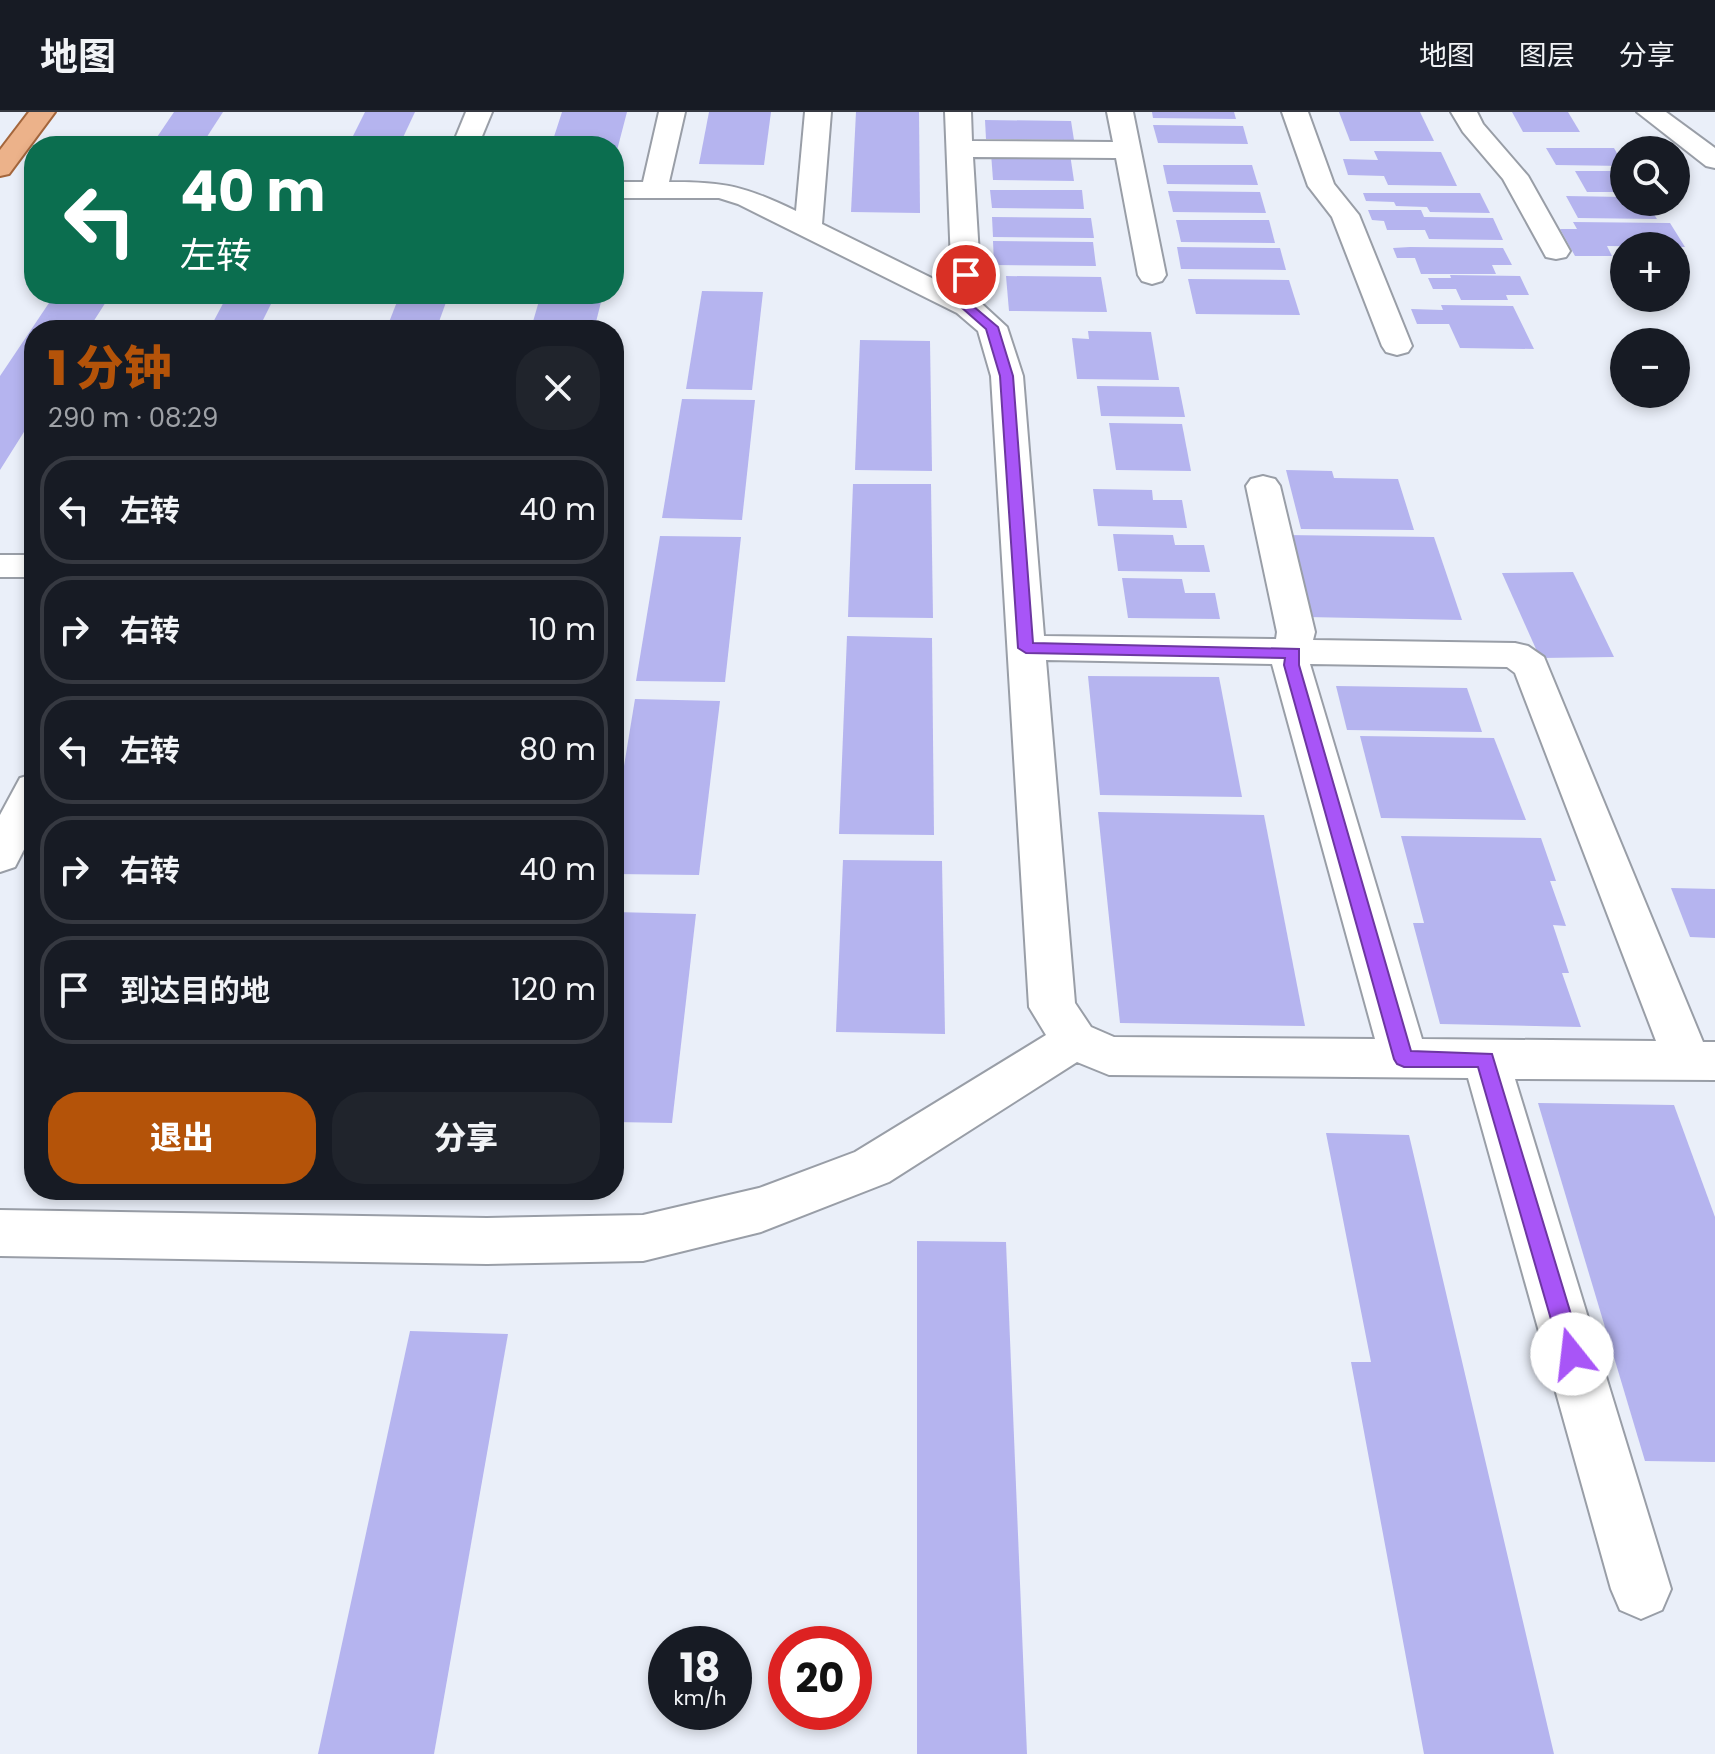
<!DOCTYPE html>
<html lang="zh">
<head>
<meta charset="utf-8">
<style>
  body { margin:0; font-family:Poppins,"Noto Sans SC",sans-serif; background:#20242c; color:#f1f3f6; height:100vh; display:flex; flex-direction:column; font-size:30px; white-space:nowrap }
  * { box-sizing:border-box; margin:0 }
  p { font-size:26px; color:#9ea1a6 }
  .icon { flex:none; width:44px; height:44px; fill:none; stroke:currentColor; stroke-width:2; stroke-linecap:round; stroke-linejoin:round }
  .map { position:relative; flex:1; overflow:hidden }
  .panel { position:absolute; left:24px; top:208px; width:600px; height:880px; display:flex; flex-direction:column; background:#171b24; border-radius:32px; box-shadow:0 4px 12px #0003 }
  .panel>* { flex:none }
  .hud { position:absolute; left:24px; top:24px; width:600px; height:168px; border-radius:32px; box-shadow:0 4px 12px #0003; background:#0b6e4f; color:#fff; overflow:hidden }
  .tools { position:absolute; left:1610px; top:24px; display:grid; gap:16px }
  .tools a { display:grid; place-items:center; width:80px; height:80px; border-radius:50%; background:#171b24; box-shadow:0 4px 12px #0003; font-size:40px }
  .speed { position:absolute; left:648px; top:1514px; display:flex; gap:16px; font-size:40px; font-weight:700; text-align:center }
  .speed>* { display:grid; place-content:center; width:104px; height:104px; border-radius:50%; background:#171b24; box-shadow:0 4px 12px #0003; line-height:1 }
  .speed small { font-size:20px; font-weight:400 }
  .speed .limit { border:12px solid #d22; background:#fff; color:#111 }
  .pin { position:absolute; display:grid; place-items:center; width:68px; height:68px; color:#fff; margin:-34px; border:4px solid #fff; border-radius:50%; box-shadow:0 2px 8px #0007 }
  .me { position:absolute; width:88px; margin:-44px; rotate:344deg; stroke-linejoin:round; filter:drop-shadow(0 0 6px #0008) }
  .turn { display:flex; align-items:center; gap:28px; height:168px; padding:0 24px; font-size:36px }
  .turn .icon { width:104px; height:104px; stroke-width:2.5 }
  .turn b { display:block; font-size:56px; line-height:68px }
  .round { display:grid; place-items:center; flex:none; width:84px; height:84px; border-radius:32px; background:#20242c }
  .headline { display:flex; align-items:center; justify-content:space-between; height:136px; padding:0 24px }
  h1 { font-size:48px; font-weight:800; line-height:60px; color:#b45309 }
  .action { display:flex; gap:16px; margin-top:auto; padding:16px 24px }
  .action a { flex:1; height:92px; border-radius:32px; background:#b45309; color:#fff; font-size:32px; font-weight:800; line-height:92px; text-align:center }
  .action a+a { background:#20242c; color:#f1f3f6 }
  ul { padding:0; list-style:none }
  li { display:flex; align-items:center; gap:24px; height:108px; margin:0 16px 12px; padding:0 8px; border:4px solid #363941; border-radius:32px }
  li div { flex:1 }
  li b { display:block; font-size:30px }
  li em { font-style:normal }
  header { display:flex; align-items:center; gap:48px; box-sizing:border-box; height:112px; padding:0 40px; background:#171b24; border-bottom:2px solid #363941 }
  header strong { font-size:38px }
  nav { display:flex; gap:44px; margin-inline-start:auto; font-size:28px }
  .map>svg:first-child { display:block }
</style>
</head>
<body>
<header>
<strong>地图</strong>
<nav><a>地图</a><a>图层</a><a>分享</a></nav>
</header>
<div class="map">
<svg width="1715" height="1642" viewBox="0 0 1715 1642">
  <rect width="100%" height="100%" fill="#eaeff9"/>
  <g fill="#b5b4ef">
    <polygon points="174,0 223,0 201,34 151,34"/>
    <polygon points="365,0 415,0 399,34 348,34"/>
    <polygon points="562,0 627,0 615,46 614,34 551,34"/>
    <polygon points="709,0 771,0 764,53 699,52"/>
    <polygon points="856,0 919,0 920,101 851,100"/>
    <polygon points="1152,0 1234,0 1236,7 1153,6"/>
    <polygon points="1339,0 1420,0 1434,29 1350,29"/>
    <polygon points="1512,0 1568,0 1580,20 1523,20"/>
    <polygon points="985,8 1071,9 1074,28 986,27"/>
    <polygon points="1153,13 1243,14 1248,32 1158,31"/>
    <polygon points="1546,36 1614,36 1624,54 1556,53"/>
    <polygon points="1374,39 1441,40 1457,74 1388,73 1384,64 1348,63 1343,47 1378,48"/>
    <polygon points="991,41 1070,42 1074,69 993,68"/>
    <polygon points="1163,53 1252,53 1258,73 1167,72"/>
    <polygon points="1575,59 1624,59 1624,80 1587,80"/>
    <polygon points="990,78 1082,78 1084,97 992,96"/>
    <polygon points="1168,79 1260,80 1266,101 1173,100"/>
    <polygon points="1363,81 1480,81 1490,101 1430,100 1427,95 1396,94 1394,90 1366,89"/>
    <polygon points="1566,84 1624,85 1624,90 1646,90 1657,107 1578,106"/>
    <polygon points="1368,98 1421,98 1424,105 1493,106 1503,128 1429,127 1425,118 1387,118 1384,109 1372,108"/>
    <polygon points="992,105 1091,106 1094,126 993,125"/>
    <polygon points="1176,108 1269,108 1275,131 1181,130"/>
    <polygon points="1573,110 1670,111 1685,135 1607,134 1612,144 1575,144 1560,117 1577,117"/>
    <polygon points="993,129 1093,130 1096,154 994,153"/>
    <polygon points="1177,135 1280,136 1286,158 1181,157"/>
    <polygon points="1410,135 1503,136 1512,153 1492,153 1496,162 1421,162 1415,146 1397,146 1393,136"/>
    <polygon points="1450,163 1520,164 1529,183 1506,183 1508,188 1461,188 1456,177 1433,177 1428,166 1451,166"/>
    <polygon points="1006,164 1101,165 1107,200 1009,199"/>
    <polygon points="1188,167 1289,168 1300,203 1196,202"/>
    <polygon points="702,179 763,180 752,278 686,277"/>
    <polygon points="55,182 111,182 88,218 34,218 34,304 0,358 0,264"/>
    <polygon points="228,182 276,182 258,218 209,218"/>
    <polygon points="400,182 449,182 436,218 386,218"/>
    <polygon points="541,182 603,182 595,214 532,213"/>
    <polygon points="1441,193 1513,194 1534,237 1460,236 1449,212 1417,212 1411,197 1443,198"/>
    <polygon points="1088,219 1151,220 1159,268 1077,267 1072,226 1089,227"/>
    <polygon points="860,228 930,229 932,359 855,358"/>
    <polygon points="1097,274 1179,275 1185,305 1101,304"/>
    <polygon points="682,287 755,288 742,408 662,406"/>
    <polygon points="1109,311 1182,312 1191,359 1116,358"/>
    <polygon points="1286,358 1332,359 1334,366 1398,367 1414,418 1301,417"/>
    <polygon points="853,372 931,372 933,506 848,505"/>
    <polygon points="1093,377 1152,378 1153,388 1182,388 1187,416 1098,414"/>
    <polygon points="1113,422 1173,423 1175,433 1204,433 1210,460 1118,459"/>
    <polygon points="1285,423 1434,425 1462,508 1306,505"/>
    <polygon points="660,424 741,425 725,570 636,569"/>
    <polygon points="1573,460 1614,545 1540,546 1502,461"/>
    <polygon points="1122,466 1182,467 1185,481 1215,481 1220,507 1128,506"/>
    <polygon points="847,524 932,526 934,723 839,722"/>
    <polygon points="1088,564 1219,565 1242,685 1100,683"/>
    <polygon points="1336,574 1467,576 1482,620 1347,618"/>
    <polygon points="635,587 720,589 699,763 614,762 614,715"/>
    <polygon points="1360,624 1494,626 1526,708 1381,706"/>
    <polygon points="1098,700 1264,703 1305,914 1120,911"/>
    <polygon points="1401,724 1541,726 1556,769 1550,769 1566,814 1553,813 1569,861 1562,861 1581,915 1440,912 1413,811 1424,811"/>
    <polygon points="843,748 942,749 945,922 836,920"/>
    <polygon points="1671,776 1715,777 1715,826 1690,825"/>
    <polygon points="614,800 696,802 672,1011 614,1010"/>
    <polygon points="1538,991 1674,993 1715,1105 1715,1350 1645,1349"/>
    <polygon points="1326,1021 1409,1023 1554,1642 1424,1642 1351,1250 1371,1250"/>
    <polygon points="917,1129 1006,1130 1027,1642 917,1642"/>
    <polygon points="410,1219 508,1222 434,1642 318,1642"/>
  </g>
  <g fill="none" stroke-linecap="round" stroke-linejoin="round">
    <defs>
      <g id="minor">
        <polygon points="466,0 492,0 478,34 452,34"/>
        <path d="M 659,0 L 685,0 L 669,70 C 726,70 744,74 796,99 L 805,0 L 831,0 L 822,112 L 952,176 L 945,0 L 971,0 L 972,29 L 1113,30 L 1107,0 L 1133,0 L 1166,163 L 1162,169 L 1152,172 L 1142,169 L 1138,163 L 1116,46 L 973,45 L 982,192 L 1007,215 L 1023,264 L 1044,524 L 1276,527 L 1277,520 L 1246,374 L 1251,367 L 1263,364 L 1275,367 L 1280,374 L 1315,520 L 1313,528 L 1515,531 L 1528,534 L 1544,545 L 1703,930 L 1715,930 L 1715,968 L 1515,967 L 1671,1477 L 1662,1498 L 1641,1507 L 1620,1498 L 1611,1477 L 1468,966 L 1109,963 L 1077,950 L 889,1070 L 761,1120 L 643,1149 L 487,1152 L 0,1144 L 0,1098 L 487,1106 L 643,1103 L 759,1076 L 855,1040 L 1046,923 L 1029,895 L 991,264 L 978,219 L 957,201 L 738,92 L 719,86 L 614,86 L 614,70 L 643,70 ZM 1046,548 L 1272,552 L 1375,927 L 1114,925 L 1091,915 L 1075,891 ZM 1310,552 L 1507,555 L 1515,561 L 1656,929 L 1422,927 Z"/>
        <polygon points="1282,0 1308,0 1334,72 1359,103 1412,234 1408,240 1397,243 1386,240 1382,234 1332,105 1308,74"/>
        <polygon points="1451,0 1477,0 1483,12 1528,64 1570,139 1566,145 1556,147 1546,145 1503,67 1463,20"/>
        <polygon points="1637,0 1666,0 1715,36 1715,56 1706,54"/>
        <rect x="0" y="443" width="34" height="22"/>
        <polygon points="34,662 34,718 15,755 0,760 0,703 20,666"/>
      </g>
      <polygon id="major" points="29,0 55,0 9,62 0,64 0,38"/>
    </defs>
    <use href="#minor" stroke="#999ea7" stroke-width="4"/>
    <use href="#major" stroke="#a4663c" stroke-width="4"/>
    <use href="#minor" fill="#fff" fill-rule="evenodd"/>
    <use href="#major" fill="#ecb28a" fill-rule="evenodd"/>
  </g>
  <polygon fill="#a855f7" stroke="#6d37a1" stroke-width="2" points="966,160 972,163 973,194 998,215 1013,264 1033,531 1299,537 1299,553 1411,939 1492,942 1583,1242 1580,1249 1572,1252 1564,1249 1561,1242 1478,955 1404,955 1397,952 1394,947 1284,553 1285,546 1026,541 1018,536 1000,264 986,217 961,195 960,163"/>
</svg>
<div class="tools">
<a><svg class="icon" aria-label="search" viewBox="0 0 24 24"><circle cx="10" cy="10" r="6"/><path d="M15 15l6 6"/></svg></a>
<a>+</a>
<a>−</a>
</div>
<div class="speed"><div>18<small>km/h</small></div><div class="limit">20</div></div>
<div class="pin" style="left:966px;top:163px;background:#d93025"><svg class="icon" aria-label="arrive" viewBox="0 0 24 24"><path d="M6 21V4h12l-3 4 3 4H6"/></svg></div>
<svg class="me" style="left:1572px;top:1242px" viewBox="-20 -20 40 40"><circle r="19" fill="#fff"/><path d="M0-13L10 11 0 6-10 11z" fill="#a855f7"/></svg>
<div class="hud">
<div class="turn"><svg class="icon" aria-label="left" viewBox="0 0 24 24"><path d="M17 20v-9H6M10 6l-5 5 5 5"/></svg><div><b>40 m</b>左转</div></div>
</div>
<section class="panel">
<div class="headline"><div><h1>1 分钟</h1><p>290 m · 08:29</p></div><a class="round"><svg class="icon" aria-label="close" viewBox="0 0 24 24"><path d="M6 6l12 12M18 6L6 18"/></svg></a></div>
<ul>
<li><svg class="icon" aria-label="left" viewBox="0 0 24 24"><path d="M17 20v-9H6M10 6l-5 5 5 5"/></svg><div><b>左转</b></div><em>40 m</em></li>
<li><svg class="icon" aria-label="right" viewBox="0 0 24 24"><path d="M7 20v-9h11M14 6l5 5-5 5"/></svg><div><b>右转</b></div><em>10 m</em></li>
<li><svg class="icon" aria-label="left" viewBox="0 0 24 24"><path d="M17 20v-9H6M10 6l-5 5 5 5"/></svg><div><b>左转</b></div><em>80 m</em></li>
<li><svg class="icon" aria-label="right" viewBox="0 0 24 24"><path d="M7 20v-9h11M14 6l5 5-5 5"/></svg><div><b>右转</b></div><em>40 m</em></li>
<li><svg class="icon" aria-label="arrive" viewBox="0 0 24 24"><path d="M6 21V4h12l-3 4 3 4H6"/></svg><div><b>到达目的地</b></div><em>120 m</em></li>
</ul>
<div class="action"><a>退出</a><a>分享</a></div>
</section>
</div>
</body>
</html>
